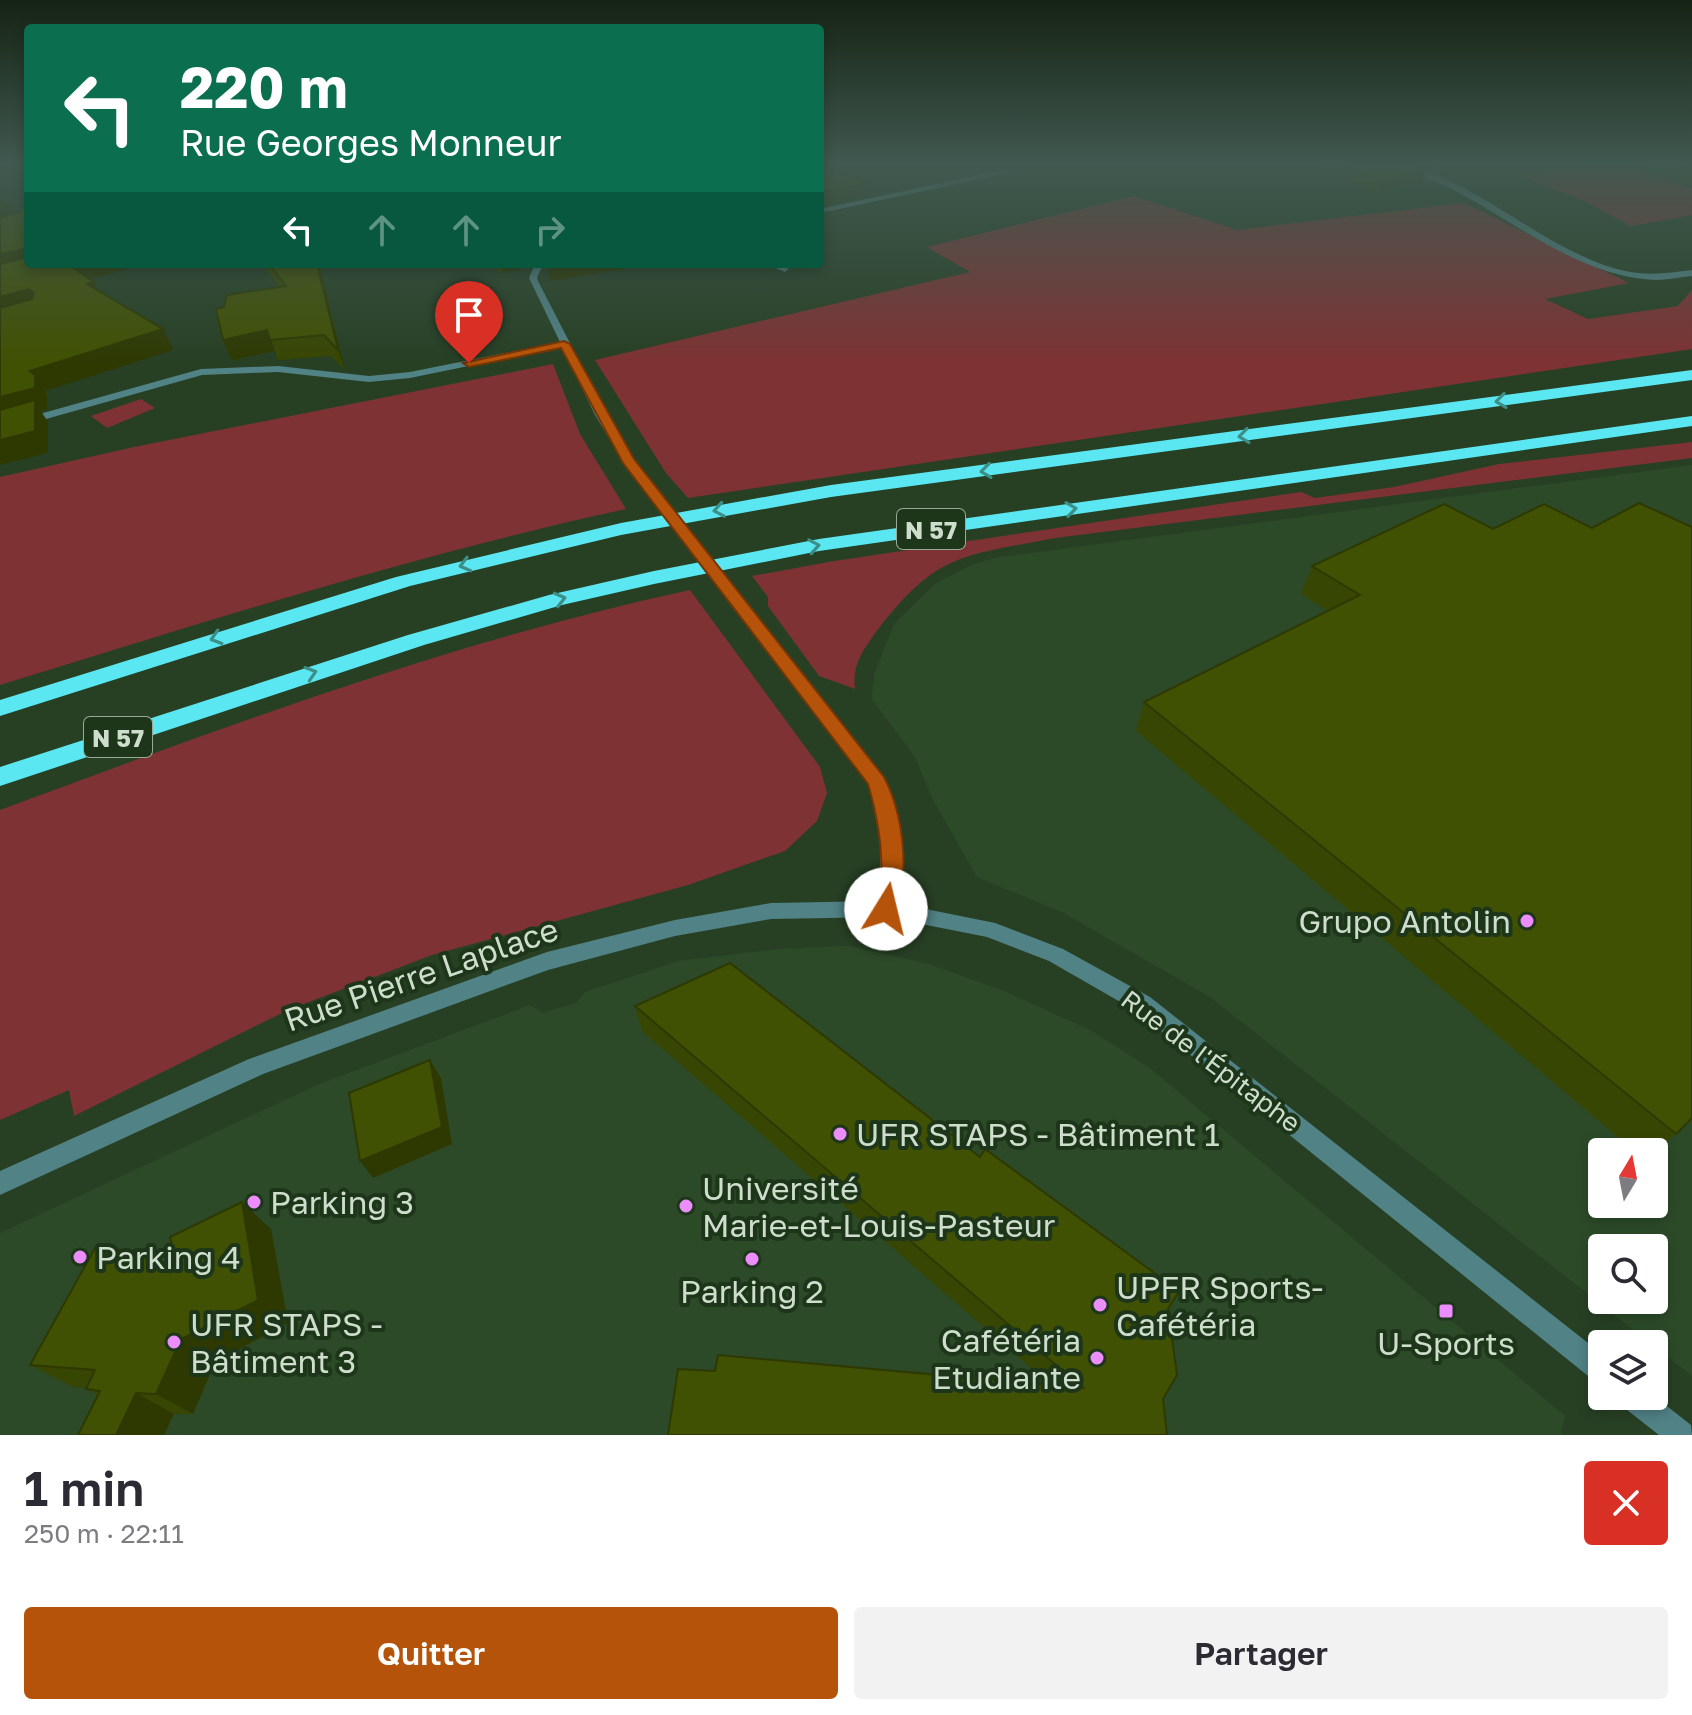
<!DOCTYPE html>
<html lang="fr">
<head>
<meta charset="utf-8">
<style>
  body { margin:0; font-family:"Golos Text",sans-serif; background:#f2f2f3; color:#2b2b33; height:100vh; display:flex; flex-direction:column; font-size:30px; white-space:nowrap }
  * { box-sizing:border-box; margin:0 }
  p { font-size:26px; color:#7c7c81 }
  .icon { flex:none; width:44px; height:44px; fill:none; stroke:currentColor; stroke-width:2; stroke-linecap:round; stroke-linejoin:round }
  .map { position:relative; height:1435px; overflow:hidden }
  .side { display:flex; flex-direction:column; background:#fff; flex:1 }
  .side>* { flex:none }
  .guide { position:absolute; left:24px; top:24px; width:800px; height:244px; border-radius:8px; box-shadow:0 4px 12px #0003; background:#0b6e4f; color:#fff; overflow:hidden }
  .needle { width:52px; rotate:10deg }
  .fabs { position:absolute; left:1588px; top:1138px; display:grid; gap:16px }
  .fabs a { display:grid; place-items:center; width:80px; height:80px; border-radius:8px; background:#fff; box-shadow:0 4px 12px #0003; font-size:40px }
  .pin { position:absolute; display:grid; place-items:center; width:68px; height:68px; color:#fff; margin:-82px -34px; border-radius:50% 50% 50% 0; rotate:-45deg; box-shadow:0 0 8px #0007 }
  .pin .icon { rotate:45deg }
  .me { position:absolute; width:88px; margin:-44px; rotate:9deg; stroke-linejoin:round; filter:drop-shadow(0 0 6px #0008) }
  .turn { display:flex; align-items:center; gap:28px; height:168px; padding:0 24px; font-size:36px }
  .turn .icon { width:104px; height:104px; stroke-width:2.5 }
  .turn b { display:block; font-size:56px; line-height:68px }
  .lanes { display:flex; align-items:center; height:76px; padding:0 24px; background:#0003; justify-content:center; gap:40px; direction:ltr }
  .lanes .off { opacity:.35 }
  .round { display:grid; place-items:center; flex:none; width:84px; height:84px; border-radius:8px; background:#f2f2f3 }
  .headline { display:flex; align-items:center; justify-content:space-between; height:136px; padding:0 24px }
  h1 { font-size:48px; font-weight:600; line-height:60px }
  .action { display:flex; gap:16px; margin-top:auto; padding:16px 24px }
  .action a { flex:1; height:92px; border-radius:8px; background:#b45309; color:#fff; font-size:32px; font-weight:600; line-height:92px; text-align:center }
  .action a+a { background:#f2f2f3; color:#2b2b33 }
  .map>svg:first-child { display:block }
</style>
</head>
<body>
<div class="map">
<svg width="1692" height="1435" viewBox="0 0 1692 1435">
  <rect width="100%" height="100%" fill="#274024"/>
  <g fill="#2c4a28" fill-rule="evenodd">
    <path d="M 1692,465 L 1692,1376 L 1210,997 L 1062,912 L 977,877 L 932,798 L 915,757 L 872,699 L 874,675 L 894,624 L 935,584 L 969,566 L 994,558 ZM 1602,1152 L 1654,1152 L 1654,1204 L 1602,1204 ZM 1602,1248 L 1654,1248 L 1654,1300 L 1602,1300 Z"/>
    <polygon points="849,946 929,964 1006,992 1092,1031 1151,1069 1565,1416 1561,1432 1564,1435 0,1435 0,1233 317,1085 530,1005 542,1013 576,1003 585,992 679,961 778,949"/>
  </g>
  <g fill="#7e3233">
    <polygon points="1612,162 1692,188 1692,215 1631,226 1582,200 1520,176"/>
    <polygon points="1134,196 1237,230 1464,203 1629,283 1545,299 1588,319 1678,306 1692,290 1692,349 688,498 666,473 595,360 970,272 927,247"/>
    <path d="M 553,364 L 580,434 L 626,509 C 414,555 208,621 0,685 L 0,477 L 134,447 Z"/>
    <polygon points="141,399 155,408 107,428 91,416"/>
    <path d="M 1692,442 L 1692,458 L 1055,538 C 965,556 939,551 879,628 C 864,649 852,663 855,689 L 819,676 L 768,606 L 768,597 L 752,576 L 834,561 L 1301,492 L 1315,498 L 1394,487 L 1499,464 Z"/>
    <path d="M 690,590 L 820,767 L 827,793 L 817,821 L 785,851 L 688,885 L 432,955 L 288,1010 L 74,1116 L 69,1090 L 0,1120 L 0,810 C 227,726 453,641 690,590 Z"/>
  </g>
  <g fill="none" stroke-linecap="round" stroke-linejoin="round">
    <g fill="#518286" fill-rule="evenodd">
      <path d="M 1375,162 C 1463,162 1539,252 1625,271 C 1648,276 1669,273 1692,270 L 1692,276 C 1680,277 1667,280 1655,280 C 1576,276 1513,219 1444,185 C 1422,175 1396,172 1375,162 Z"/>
      <polygon points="1006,169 1009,173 820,213 820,209"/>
      <path d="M 535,264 L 543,264 L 537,278 L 539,283 L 607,415 L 633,459 L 883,778 C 901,814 903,863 896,903 L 995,923 L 1063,949 L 1150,997 L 1602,1354 L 1602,1384 L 1593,1380 L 1136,1011 L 1049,961 L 987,937 L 886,917 L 771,919 L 675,936 L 548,970 L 263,1074 L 0,1195 L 0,1171 L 249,1059 L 547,952 L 675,920 L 771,903 L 878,901 L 881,845 L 869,784 L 624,463 L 595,415 L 562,347 L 410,378 L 369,382 L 278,372 L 202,375 L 0,432 L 0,425 L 201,369 L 278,366 L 369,376 L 410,372 L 560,342 L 529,278 Z"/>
      <polygon points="766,264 779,264 789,269 785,272"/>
      <polygon points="1618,1396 1654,1396 1691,1425 1692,1435 1659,1435 1622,1406"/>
    </g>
    <g fill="#5be7f1" fill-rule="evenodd">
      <polygon points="1692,370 1692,380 831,497 621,535 410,586 0,716 0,700 396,577 621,523 831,485"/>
      <polygon points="1692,416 1692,426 819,551 654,584 562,605 424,645 0,786 0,767 408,635 549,595 654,571 819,539"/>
    </g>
  </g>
  <g fill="#384603">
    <polygon points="820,162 849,162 849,173 844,174 864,196 827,204 820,205"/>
    <polygon points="1305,162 1508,162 1507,163 1489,163 1487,169 1440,174 1425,168 1421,180 1379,193"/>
    <polygon points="1622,162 1692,162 1692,183"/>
    <polygon points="262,264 319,264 345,370 331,356 278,360 275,351 232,360 223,340 224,307 279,287"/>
    <polygon points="485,264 536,264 503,273"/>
    <polygon points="1592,528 1676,1134 1653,1152 1636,1152 1136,731 1144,702 1328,611 1301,594 1312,566 1493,529"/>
    <polygon points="635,1006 1168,1309 1163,1399 715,1371 1051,1385 642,1031"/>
    <polygon points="271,1229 288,1323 215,1362 193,1414 174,1414 164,1435 78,1435 98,1395 86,1389 87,1388 73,1387 30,1365 174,1254"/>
  </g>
  <g fill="#2e3902">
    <polygon points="839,162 849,162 849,173 824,179 824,165"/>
    <polygon points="1445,162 1490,162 1487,169 1440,174"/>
    <polygon points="1425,168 1421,180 1379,193 1383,181"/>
    <polygon points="865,183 864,196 827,204 827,191"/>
    <polygon points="10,205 19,222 0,228 0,208"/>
    <polygon points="28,248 28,264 0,275 0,254"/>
    <polygon points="67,264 148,264 76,283"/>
    <polygon points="317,264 319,264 345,370 338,350"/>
    <polygon points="501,264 536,264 503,273"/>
    <polygon points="547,264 634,264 635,267 551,281"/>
    <polygon points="94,282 104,301 87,284"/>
    <polygon points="29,289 40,308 0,319 0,297"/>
    <polygon points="163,329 173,350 45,391 47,395 47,409 41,411 48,422 48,453 0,465 0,397 30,371"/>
    <polygon points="267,330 275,351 232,360 223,340"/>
    <polygon points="430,1060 441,1078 452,1144 373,1178 360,1161"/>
    <polygon points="242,1202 271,1229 288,1323 215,1362 193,1414 156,1394"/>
    <polygon points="136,1393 174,1414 164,1435 116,1435"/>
  </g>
  <g fill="#415103" stroke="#2e3902" stroke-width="2">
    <polygon points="820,162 839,162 824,165 865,183 827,191 820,191"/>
    <polygon points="1337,162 1406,162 1425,168 1383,181"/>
    <polygon points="1668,162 1692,162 1692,169"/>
    <polygon points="0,203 10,205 0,208"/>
    <polygon points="22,207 28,208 28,248 0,254 0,218 20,212"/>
    <polygon points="28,257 28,264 68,264 67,264 94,282 87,284 163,329 30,371 35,375 35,388 0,397 0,308 32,299 34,293 29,289 0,297 0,264"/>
    <polygon points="269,264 317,264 338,350 324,335 270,340 267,330 223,340 216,309 224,307 227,295 286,286"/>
    <polygon points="35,400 35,431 0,440 0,410"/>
    <polygon points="1639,503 1692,527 1692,1118 1676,1134 1144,702 1360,595 1312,566 1444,504 1493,529 1544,504 1592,528"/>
    <polygon points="730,963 980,1157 985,1149 1179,1291 1168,1309 1177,1375 1163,1399 1167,1435 668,1435 678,1369 715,1371 718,1355 1083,1388 635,1006"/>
    <polygon points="430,1060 442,1127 360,1161 349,1093"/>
    <polygon points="242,1202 258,1300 181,1339 156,1394 136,1393 116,1435 78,1435 100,1391 86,1389 95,1370 30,1365 95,1248 174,1254 170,1237"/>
  </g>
  <defs><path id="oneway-chevron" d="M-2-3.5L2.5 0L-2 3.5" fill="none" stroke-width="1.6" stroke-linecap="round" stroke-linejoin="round" transform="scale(2)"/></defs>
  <g stroke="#3c8e86">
    <use href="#oneway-chevron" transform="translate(1501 401) rotate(172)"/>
    <use href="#oneway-chevron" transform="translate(1244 436) rotate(172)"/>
    <use href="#oneway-chevron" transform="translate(986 471) rotate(172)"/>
    <use href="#oneway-chevron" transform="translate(1071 509) rotate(-8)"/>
    <use href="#oneway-chevron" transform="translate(719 510) rotate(170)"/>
    <use href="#oneway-chevron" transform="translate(814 546) rotate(-10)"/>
    <use href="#oneway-chevron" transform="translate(465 565) rotate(165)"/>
    <use href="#oneway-chevron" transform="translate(560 599) rotate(-14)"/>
    <use href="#oneway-chevron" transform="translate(216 638) rotate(163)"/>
    <use href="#oneway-chevron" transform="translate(311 673) rotate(-18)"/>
  </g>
  <linearGradient id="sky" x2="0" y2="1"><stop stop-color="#152314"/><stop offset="0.45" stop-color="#415950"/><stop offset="1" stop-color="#415950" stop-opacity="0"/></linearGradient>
  <rect width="1692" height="363" fill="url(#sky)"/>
  <path fill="#b45309" stroke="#753606" stroke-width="2" d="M 564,341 L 570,344 L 634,459 L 884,777 C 903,813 912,877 893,915 L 878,915 C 872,903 880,891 881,878 C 883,845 877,815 868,784 L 623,463 L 561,348 L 469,367 L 463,363 Z"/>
  <g fill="#eb8dfb" stroke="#1d361a" stroke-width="3">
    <circle cx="1527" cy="921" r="8"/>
    <circle cx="840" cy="1134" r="8"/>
    <circle cx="254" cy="1202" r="8"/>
    <circle cx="686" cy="1206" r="8"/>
    <circle cx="80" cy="1257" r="8"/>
    <circle cx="752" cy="1259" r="8"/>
    <circle cx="1100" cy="1305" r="8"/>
    <rect x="1438" y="1303" width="16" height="16" rx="4"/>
    <circle cx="174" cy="1342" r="8"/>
    <circle cx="1097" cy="1358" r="8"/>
  </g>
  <g text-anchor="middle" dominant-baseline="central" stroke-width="8" stroke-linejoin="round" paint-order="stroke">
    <g fill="#1d361a" stroke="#99ab97" stroke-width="2">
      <rect x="897" y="509" width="68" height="40" rx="6"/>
      <rect x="84" y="717" width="68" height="40" rx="6"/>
    </g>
    <g font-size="24" font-weight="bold" fill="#ceddcc">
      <text x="931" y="529">N 57</text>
      <text x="118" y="737">N 57</text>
    </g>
    <g font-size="26" fill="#ceddcc" stroke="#1d361a">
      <text transform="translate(1211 1061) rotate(37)">Rue de l'Épitaphe</text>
    </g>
    <g font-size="32" fill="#ceddcc" stroke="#1d361a" text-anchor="start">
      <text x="1511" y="921" text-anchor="end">Grupo Antolin</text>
      <text x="856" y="1134">UFR STAPS - Bâtiment 1</text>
      <text x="702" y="1188">Université<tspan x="702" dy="37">Marie-et-Louis-Pasteur</tspan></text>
      <text x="270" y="1202">Parking 3</text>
      <text x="96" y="1257">Parking 4</text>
      <text x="1116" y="1287">UPFR Sports-<tspan x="1116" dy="37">Cafétéria</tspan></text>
      <text x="752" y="1291" text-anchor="middle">Parking 2</text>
      <text x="190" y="1324">UFR STAPS -<tspan x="190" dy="37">Bâtiment 3</tspan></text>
      <text x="1081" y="1340" text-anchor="end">Cafétéria<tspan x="1081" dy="37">Etudiante</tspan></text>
      <text x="1446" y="1343" text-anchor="middle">U-Sports</text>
    </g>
    <g font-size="32" fill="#ceddcc" stroke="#1d361a">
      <text transform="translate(421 974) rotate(-19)">Rue Pierre Laplace</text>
    </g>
  </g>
</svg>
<div class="fabs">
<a><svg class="needle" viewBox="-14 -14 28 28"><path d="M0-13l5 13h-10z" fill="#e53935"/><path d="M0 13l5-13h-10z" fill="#7c7c81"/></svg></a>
<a><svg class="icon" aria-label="search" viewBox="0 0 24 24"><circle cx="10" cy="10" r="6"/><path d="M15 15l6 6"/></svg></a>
<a><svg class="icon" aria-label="layers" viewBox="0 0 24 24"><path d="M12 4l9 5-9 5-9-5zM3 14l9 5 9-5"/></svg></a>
</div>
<div class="pin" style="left:469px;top:363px;background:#d93025"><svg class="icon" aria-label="arrive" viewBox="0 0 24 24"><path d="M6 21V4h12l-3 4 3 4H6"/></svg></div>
<svg class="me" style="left:886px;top:909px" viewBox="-20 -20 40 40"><circle r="19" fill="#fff"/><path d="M0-13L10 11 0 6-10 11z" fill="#b45309"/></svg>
<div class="guide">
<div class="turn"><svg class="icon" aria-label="left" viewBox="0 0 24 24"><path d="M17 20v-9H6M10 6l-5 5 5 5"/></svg><div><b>220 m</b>Rue Georges Monneur</div></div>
<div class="lanes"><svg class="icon" aria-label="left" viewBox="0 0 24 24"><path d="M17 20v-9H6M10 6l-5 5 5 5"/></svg><svg class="icon off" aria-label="ahead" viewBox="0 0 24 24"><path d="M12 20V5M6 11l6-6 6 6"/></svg><svg class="icon off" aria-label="ahead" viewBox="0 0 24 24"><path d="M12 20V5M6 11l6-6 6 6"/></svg><svg class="icon off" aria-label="right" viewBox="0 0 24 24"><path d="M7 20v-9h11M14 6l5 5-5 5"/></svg></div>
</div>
</div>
<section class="side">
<div class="headline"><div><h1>1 min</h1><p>250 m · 22:11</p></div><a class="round" style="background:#d93025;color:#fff"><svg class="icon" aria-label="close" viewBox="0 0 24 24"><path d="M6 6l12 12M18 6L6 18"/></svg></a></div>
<div class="action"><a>Quitter</a><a>Partager</a></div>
</section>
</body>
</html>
